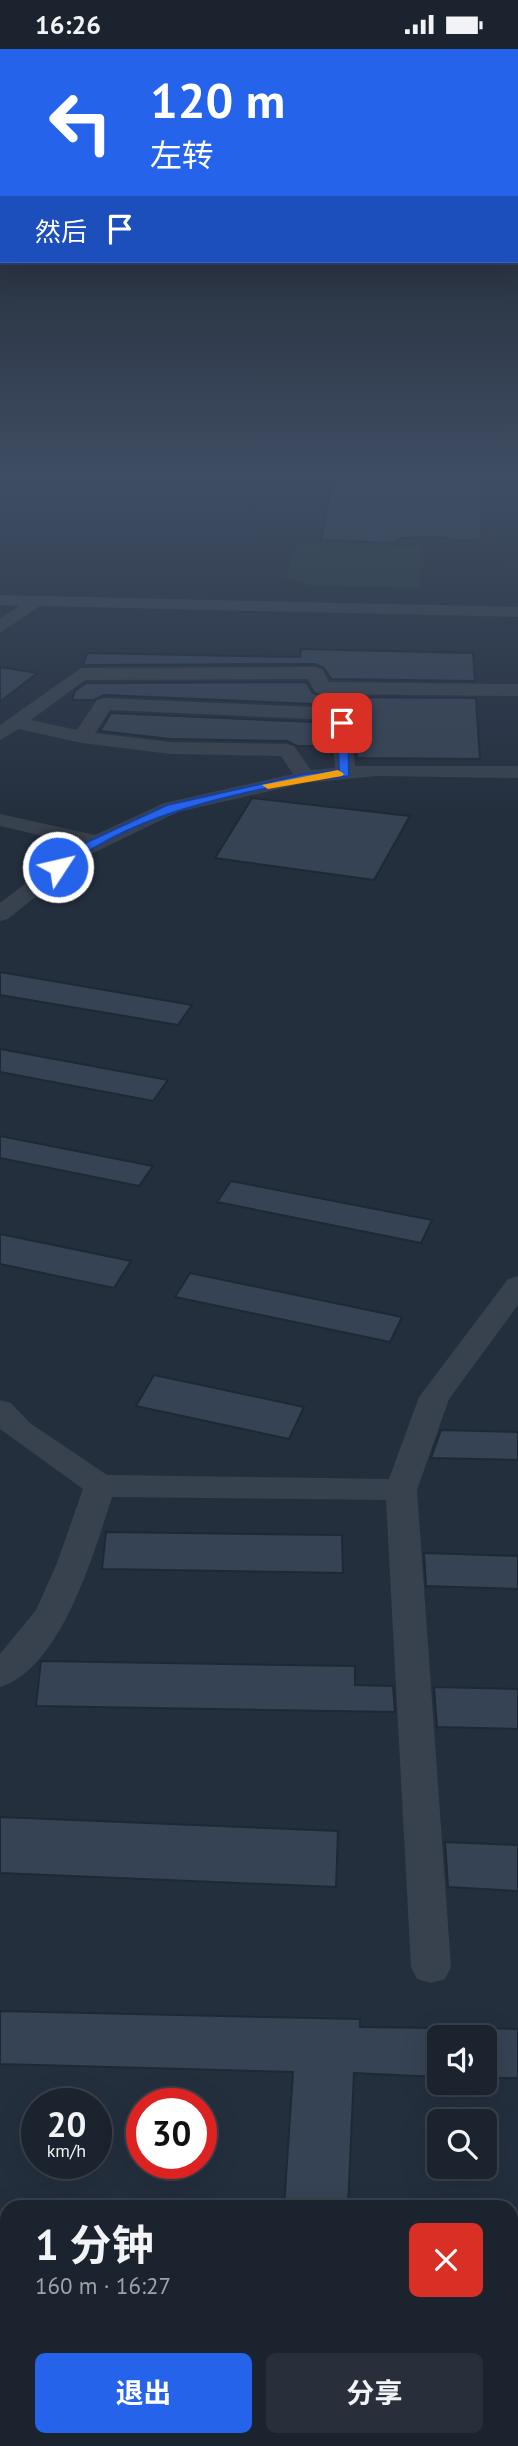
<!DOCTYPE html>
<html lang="zh">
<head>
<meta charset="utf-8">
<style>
  body { margin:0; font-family:"PT Sans","Noto Sans SC",sans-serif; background:#282f3a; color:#f1f3f6; height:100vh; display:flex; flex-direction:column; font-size:26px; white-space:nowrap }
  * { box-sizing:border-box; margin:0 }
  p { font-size:23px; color:#a0a4aa }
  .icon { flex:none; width:38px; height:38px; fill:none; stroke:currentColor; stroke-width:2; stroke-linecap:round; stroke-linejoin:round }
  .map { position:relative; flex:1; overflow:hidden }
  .details { position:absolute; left:0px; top:2151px; width:518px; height:247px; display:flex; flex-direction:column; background:#1b232e; border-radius:21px 21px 0 0; box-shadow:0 7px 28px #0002,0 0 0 2px #39404a }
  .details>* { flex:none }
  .banner { position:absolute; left:0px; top:0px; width:518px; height:214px; box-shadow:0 7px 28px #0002,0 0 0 2px #39404a; background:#2563eb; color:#fff; overflow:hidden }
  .tools { position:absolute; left:427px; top:1976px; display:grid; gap:14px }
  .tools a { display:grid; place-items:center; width:70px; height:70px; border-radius:10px; background:#1b232e; box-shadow:0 7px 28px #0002,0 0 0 2px #39404a; font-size:35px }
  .speed { position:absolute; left:21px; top:2039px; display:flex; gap:14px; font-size:35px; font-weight:700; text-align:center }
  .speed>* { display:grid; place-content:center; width:91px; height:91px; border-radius:50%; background:#1b232e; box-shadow:0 7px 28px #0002,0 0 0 2px #39404a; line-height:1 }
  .speed small { font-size:18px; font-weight:400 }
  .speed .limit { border:10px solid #d22; background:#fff; color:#111 }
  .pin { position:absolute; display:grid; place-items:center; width:60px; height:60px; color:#fff; margin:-30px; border-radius:14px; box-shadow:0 4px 10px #0006 }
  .me { position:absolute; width:77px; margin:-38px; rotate:55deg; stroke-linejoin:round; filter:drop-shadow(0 0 5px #0008) }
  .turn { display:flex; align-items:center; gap:24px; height:147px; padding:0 35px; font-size:32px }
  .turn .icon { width:91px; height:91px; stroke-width:2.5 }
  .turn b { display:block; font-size:49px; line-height:60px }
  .then { display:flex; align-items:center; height:66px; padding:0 35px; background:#0003; gap:14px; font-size:26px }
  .round { display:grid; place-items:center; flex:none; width:74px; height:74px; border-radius:10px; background:#282f3a }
  .head { display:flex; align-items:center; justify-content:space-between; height:119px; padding:0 35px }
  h1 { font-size:42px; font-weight:700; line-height:52px }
  .cta { display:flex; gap:14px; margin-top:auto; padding:14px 35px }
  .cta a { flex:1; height:80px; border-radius:10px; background:#2563eb; color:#fff; font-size:28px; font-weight:700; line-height:80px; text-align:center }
  .cta a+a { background:#282f3a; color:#f1f3f6 }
  .status { display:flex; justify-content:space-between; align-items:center; height:49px; padding:0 35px; background:#1b232e; direction:ltr }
  .status svg { height:19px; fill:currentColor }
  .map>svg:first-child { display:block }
</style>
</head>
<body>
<div class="status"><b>16:26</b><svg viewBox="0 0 49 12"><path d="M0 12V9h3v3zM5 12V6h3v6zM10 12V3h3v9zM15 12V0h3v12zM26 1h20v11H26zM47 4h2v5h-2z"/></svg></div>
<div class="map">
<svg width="518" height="2397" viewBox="0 0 518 2397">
  <rect width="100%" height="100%" fill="#242f3e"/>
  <polygon fill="#263c3f" points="297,496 421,498 420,539 307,536 286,528"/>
  <g fill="#364354" stroke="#1f2835" stroke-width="2">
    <polygon points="332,433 483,437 481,490 460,492 440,488 400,489 395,494 321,491"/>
    <polygon points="301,600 473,604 475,632 331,630 324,619 315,615 83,616 87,604 300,608"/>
    <polygon points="0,618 37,624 0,653"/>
    <polygon points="306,633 313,644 322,648 476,649 480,710 357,709 352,670 314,655 104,646 94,651 72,651 75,642 86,634"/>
    <polygon points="111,664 312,673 330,679 332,708 329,697 297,697 287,692 170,690 100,682"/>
    <polygon points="252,749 410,767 374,831 215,809"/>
    <polygon points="0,923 192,956 178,976 0,946"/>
    <polygon points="0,1000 168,1031 153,1052 0,1023"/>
    <polygon points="0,1087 153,1117 139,1137 0,1109"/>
    <polygon points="231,1132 432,1171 421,1194 217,1153"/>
    <polygon points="0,1185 131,1212 114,1239 0,1215"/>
    <polygon points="190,1224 402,1268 390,1293 175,1248"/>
    <polygon points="154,1326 304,1358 289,1390 136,1357"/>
    <polygon points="441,1381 518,1383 518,1411 431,1409"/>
    <polygon points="106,1483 342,1486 343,1524 102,1520"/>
    <polygon points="424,1504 518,1507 518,1540 426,1537"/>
    <polygon points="41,1612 355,1617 355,1636 393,1637 395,1663 36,1657"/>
    <polygon points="434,1638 518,1640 518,1680 437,1678"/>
    <polygon points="0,1768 338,1782 336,1838 0,1824"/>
    <polygon points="445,1793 518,1796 518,1842 448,1838"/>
    <polygon points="0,1962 360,1970 360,1978 439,1979 439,2028 354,2024 348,2158 284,2158 293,2023 0,2015"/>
    <polygon points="485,1979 518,1980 518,2029 485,2029"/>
  </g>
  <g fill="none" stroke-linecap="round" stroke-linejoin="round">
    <g fill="#38414e" fill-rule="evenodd">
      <polygon points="0,546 518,558 518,568 40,557 0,584 0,570 19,557 0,556"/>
      <path d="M 315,618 L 322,620 L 329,633 L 518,635 L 518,647 L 322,645 L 315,643 L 308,630 L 85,631 L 31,671 L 77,681 L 97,651 L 104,649 L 314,658 L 349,670 L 355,717 L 518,717 L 518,729 L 377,727 L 305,734 L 178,763 L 85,808 L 8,870 L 0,872 L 0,854 L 77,795 L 0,777 L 0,765 L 95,786 L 164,754 L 293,725 L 281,707 L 170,705 L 82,694 L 19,680 L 0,691 L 0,676 L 81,619 ZM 110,661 L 312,670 L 332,677 L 335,719 L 311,721 L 294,697 L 287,695 L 170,693 L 95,684 Z"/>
      <path d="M 518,1227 L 518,1256 L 449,1350 L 417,1441 L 451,1918 L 445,1930 L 431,1934 L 417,1930 L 411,1918 L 386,1451 L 112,1448 C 94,1503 62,1619 0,1638 L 0,1605 L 36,1561 L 57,1514 L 83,1440 L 0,1380 L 0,1351 L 11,1354 L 30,1374 L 107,1426 L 389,1430 L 419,1348 L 508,1230 Z"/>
    </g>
  </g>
  <linearGradient id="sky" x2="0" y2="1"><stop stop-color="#141a22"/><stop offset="0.56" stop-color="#3f4d63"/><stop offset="1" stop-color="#3f4d63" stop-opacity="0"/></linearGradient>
  <rect width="518" height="765" fill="url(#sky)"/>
  <path fill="#2563eb" stroke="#184099" stroke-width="2" d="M 342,671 L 348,674 L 349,727 C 334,730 317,729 301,732 C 219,749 130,767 62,821 L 52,818 L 72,800 L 167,756 L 305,725 L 339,721 L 337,674 Z"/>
  <polygon fill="#f59e0b" points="338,721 344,725 342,727 268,740 262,736"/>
</svg>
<div class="tools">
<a><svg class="icon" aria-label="sound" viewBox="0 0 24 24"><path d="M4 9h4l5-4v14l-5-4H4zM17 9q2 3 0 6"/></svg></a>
<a><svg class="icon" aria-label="search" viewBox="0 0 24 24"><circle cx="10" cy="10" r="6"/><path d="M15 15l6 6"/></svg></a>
</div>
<div class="speed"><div>20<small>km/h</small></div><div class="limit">30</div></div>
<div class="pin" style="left:342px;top:674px;background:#d93025"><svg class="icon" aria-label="arrive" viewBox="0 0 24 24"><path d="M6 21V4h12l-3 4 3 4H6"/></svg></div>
<svg class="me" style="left:58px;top:818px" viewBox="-20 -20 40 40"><circle r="17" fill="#2563eb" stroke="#fff" stroke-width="3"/><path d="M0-11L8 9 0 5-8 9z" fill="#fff"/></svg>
<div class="banner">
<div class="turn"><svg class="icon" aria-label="left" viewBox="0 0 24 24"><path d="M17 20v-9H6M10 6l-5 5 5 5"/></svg><div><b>120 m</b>左转</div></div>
<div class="then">然后<svg class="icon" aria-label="arrive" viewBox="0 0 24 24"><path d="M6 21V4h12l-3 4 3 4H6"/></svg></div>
</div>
<section class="details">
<div class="head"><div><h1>1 分钟</h1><p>160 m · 16:27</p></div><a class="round" style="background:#d93025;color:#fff"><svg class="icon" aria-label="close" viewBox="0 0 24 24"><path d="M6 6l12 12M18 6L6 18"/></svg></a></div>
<div class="cta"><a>退出</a><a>分享</a></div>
</section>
</div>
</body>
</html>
